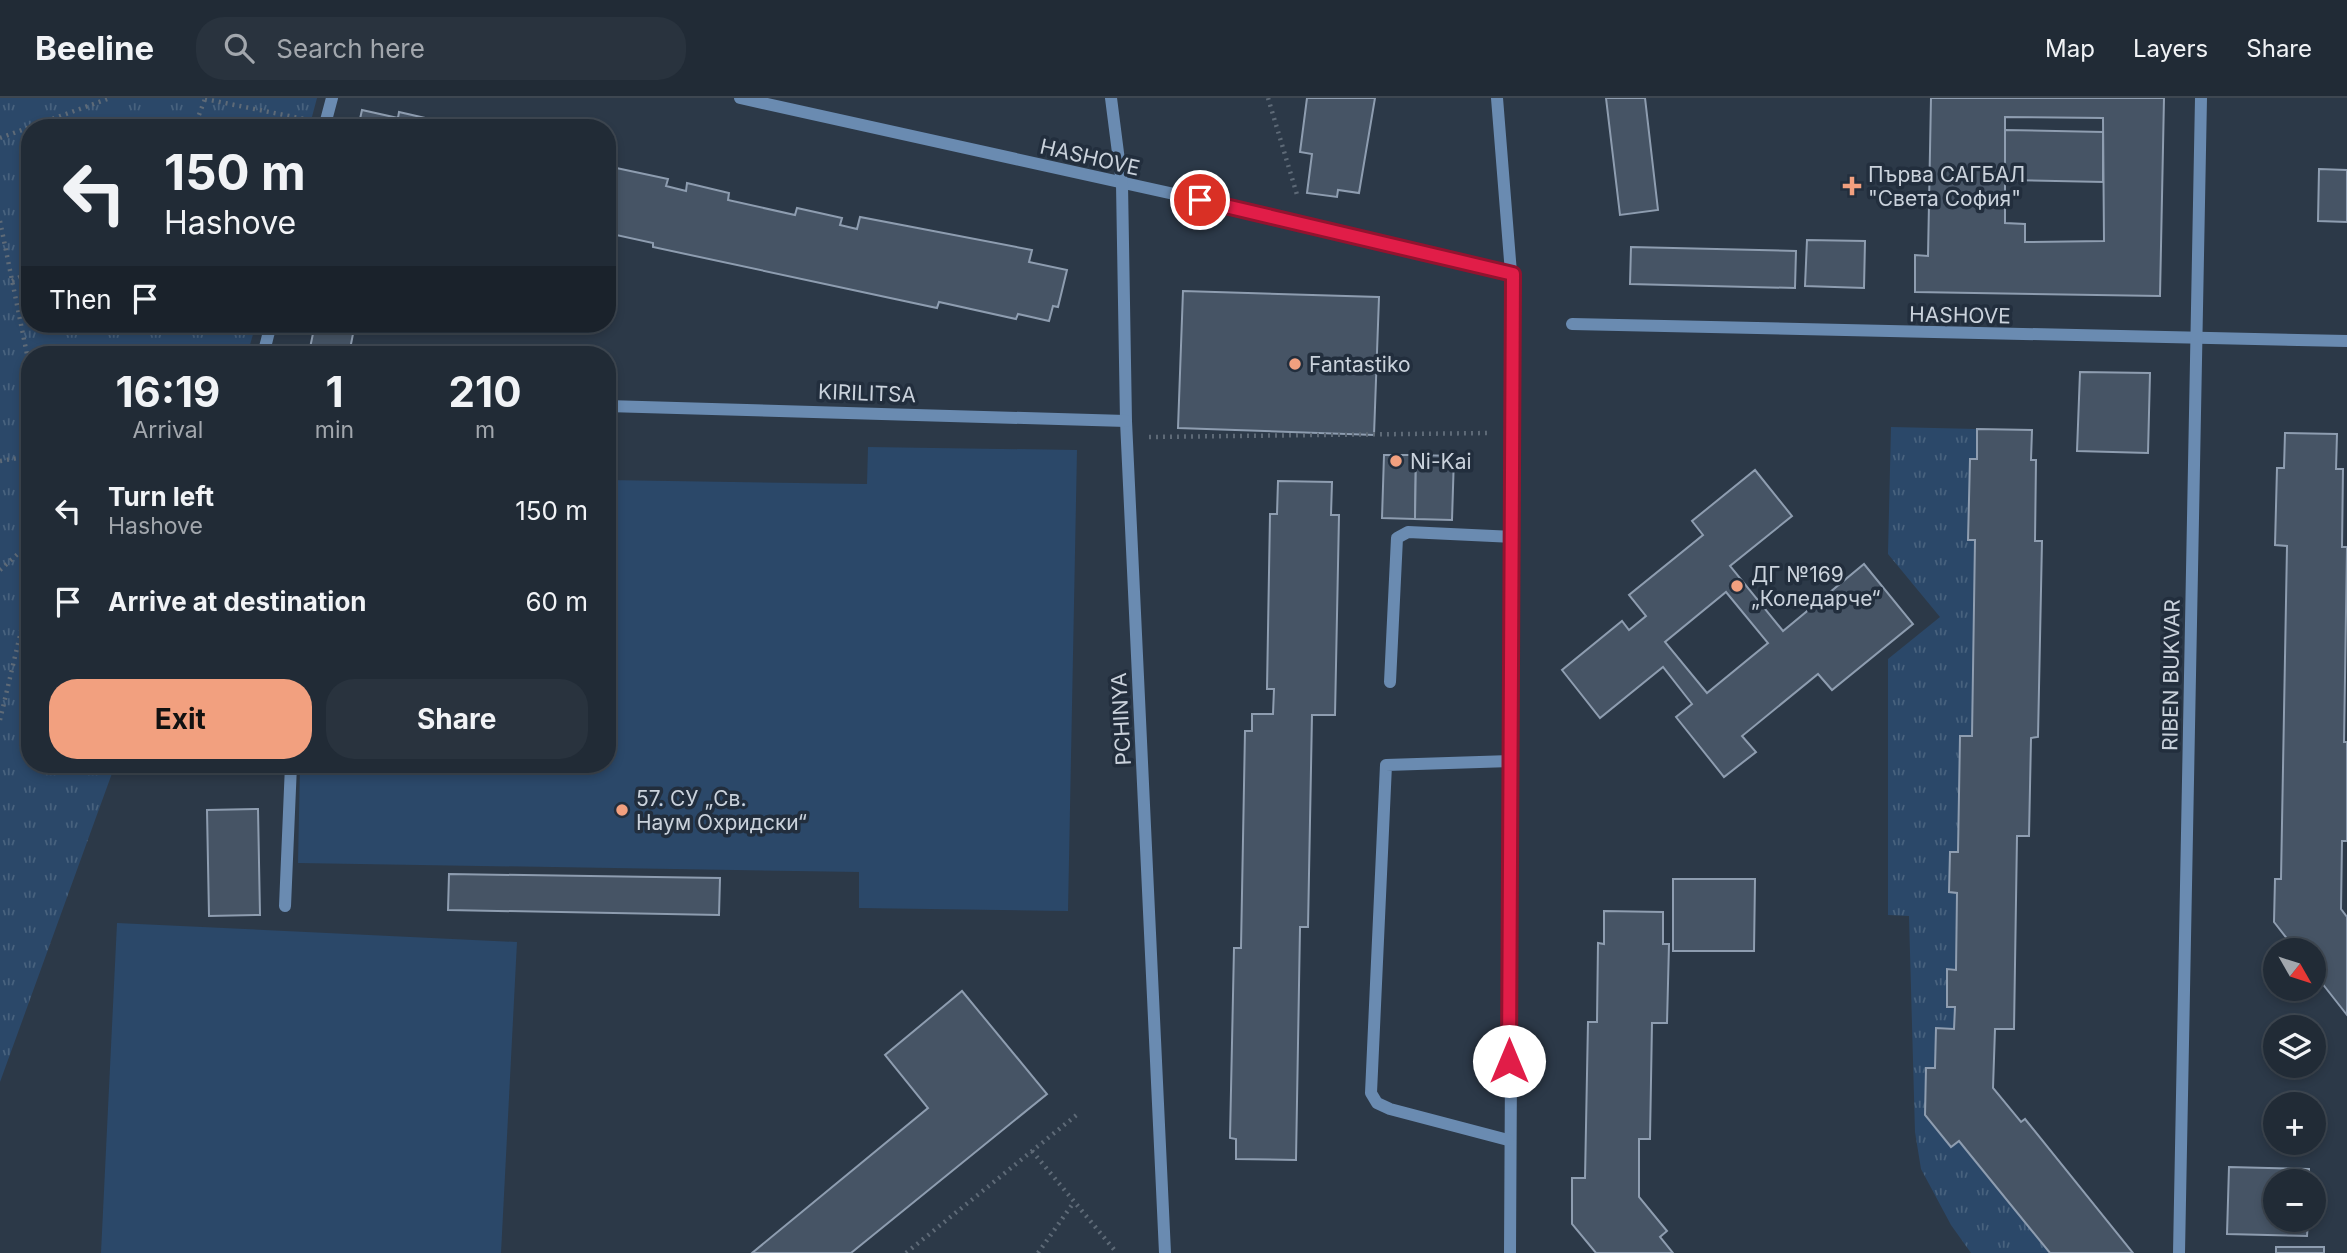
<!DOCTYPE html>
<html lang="en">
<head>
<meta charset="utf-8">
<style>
  body { margin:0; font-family:Inter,sans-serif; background:#29333e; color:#f1f3f6; height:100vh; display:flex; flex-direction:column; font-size:26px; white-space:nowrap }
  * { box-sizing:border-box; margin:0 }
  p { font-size:23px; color:#a2a7ad }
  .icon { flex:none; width:38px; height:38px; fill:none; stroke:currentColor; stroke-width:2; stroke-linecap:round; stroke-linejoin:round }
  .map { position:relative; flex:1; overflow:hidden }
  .side { position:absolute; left:21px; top:248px; width:595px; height:427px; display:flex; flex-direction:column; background:#212b36; border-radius:28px; box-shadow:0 4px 10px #0003,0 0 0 2px #3e4751 }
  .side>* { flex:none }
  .banner { position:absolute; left:21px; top:21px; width:595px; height:214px; border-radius:28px; box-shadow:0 4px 10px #0003,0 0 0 2px #3e4751; background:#212b36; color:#f1f3f6; overflow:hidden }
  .needle { width:46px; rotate:129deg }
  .tools { position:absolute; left:2263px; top:840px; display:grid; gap:14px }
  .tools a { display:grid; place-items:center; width:63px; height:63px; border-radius:50%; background:#212b36; box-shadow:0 4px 10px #0003,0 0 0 2px #3e4751; font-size:35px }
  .pin { position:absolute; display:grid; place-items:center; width:60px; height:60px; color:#fff; margin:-30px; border:4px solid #fff; border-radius:50%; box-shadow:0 2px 7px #0007 }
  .me { position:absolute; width:77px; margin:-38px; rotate:0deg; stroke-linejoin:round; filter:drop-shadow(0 0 5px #0008) }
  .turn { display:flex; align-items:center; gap:24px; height:147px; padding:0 28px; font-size:32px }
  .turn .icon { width:91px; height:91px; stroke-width:2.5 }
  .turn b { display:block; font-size:49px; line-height:60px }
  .then { display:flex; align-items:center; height:66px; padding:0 28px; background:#0003; gap:14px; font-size:26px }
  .eta { display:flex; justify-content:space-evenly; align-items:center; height:119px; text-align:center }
  .eta b { font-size:42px; font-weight:700; line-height:49px }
  .cta { display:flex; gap:14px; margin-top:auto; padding:14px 28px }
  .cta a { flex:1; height:80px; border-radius:28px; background:#f2a07f; color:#111; font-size:28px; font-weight:700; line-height:80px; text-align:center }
  .cta a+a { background:#29333e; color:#f1f3f6 }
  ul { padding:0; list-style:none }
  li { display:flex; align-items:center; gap:21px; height:91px; padding:0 28px }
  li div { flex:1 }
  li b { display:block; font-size:26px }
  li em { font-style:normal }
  header { display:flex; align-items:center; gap:42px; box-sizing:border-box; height:98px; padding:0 35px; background:#212b36; border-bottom:2px solid #3e4751 }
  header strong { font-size:33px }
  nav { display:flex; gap:38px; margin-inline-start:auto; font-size:24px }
  .search { width:490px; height:63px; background:#29333e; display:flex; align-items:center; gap:18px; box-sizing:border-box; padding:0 24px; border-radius:28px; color:#a2a7ad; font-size:26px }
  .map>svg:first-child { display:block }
</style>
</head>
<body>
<header>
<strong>Beeline</strong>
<div class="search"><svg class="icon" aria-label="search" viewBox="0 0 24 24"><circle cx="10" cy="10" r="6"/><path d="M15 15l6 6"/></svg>Search here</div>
<nav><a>Map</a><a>Layers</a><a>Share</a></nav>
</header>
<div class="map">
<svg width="2347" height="1155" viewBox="0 0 2347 1155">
  <defs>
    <pattern id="grass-tufts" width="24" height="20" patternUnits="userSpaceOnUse" patternTransform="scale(1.75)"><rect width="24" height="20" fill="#2b4869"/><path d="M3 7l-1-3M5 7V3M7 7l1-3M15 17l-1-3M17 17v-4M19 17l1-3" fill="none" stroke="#48627e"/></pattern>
  </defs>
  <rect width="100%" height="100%" fill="#2c3948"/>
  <g fill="url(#grass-tufts)">
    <polygon points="0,0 317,0 309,30 30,30 30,226 256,226 247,257 30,257 30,667 115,667 0,984"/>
    <polygon points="1891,329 1977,331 1977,361 1970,361 1969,442 1975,442 1972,638 1960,639 1958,754 1950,754 1949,794 1957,795 1956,872 1947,872 1947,908 1955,909 1954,931 1936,930 1935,970 1926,970 1925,1017 1951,1049 1959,1043 2050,1155 1971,1155 1951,1127 1921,1071 1915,1034 1909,818 1888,817 1888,561 1940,519 1888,456"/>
  </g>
  <g fill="#2b4869">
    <polygon points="868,349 1077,352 1068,813 859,810 859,774 298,765 300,667 607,667 607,382 867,386"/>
    <polygon points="117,825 517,844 501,1155 101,1155"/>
  </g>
  <g fill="#465465" stroke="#8e9db0" stroke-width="2" fill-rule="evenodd">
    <polygon points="1307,0 1375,0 1359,95 1338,92 1337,99 1307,95 1312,56 1300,54"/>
    <polygon points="1606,0 1645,0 1658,112 1620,117"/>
    <path d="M 1931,0 L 2164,0 L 2160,198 L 1915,194 L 1915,157 L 1928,158 ZM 2005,19 L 2103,20 L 2104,143 L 2025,144 L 2025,126 L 2005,125 Z"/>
    <polygon points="362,12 398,20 399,14 469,30 358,30"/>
    <polygon points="2005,32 2103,34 2103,84 2005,82"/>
    <polygon points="607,68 668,81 666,88 686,93 687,85 729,95 728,102 795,117 797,110 842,120 840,127 857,131 860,119 1032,152 1029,164 1067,172 1058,209 1053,208 1049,223 1018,216 1016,221 939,204 937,210 653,149 653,145 607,135"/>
    <polygon points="2319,71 2347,72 2347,124 2318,123"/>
    <polygon points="1807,142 1865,143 1864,190 1805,188"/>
    <polygon points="1631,149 1796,153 1795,190 1630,186"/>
    <polygon points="1183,193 1379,199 1374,337 1178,330"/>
    <polygon points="315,226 355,226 349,256 310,250"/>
    <polygon points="2080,274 2150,275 2148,355 2077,353"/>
    <polygon points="1977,331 2032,332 2031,362 2036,362 2035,443 2042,443 2038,639 2031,640 2029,738 2017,738 2014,931 1995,931 1993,990 2021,1024 2025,1021 2133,1155 2050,1155 1959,1043 1951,1049 1925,1017 1926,970 1935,970 1936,930 1954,931 1955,909 1947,909 1947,871 1956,872 1957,795 1949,794 1950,754 1958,754 1960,638 1972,638 1975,442 1968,442 1970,361 1977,361"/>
    <polygon points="2285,335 2337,336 2336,371 2343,371 2342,449 2347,449 2344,644 2347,644 2347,743 2342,743 2341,811 2347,819 2347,917 2314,875 2314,852 2296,852 2274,824 2275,781 2281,781 2287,448 2275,447 2277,370 2284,370"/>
    <polygon points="1384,357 1416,357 1415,421 1382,420"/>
    <polygon points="1416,357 1454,358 1452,422 1415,421"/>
    <path d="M 1755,372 L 1792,418 L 1730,468 L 1783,533 L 1864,466 L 1913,526 L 1832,592 L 1818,576 L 1742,638 L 1756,654 L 1724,679 L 1676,619 L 1692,606 L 1663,569 L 1600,620 L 1562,572 L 1622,523 L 1629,532 L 1646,518 L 1629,497 L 1703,437 L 1692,423 ZM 1726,494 L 1768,545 L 1707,595 L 1665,544 Z"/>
    <polygon points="1278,383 1332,384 1331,417 1339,417 1335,617 1312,617 1308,829 1300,829 1296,1062 1236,1061 1236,1041 1230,1040 1234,850 1241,850 1245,633 1252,633 1252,616 1273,616 1274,591 1267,591 1270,416 1277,416"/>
    <polygon points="258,711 260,817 209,818 207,712"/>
    <polygon points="449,776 720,780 719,817 448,812"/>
    <polygon points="1673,781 1755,781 1754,853 1673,853"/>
    <polygon points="1604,813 1663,814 1663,846 1669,846 1667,925 1652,925 1650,1041 1639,1041 1639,1099 1667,1133 1660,1139 1673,1155 1596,1155 1572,1126 1572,1080 1585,1080 1588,924 1597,924 1598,845 1604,846"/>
    <polygon points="962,893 1047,996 851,1155 752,1155 928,1010 885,957"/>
    <polygon points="2229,1069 2309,1071 2309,1083 2275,1083 2275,1122 2308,1122 2307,1138 2227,1136"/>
    <rect x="2276" y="1149" width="48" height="6"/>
  </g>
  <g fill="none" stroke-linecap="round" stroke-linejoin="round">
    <g stroke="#5e6a77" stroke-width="4.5" stroke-dasharray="2 5" stroke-linecap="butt">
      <polyline points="1268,0 1298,100"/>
      <polyline points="205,1 304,21"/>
      <polyline points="194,30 205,1"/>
      <polyline points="0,40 110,0"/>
      <polyline points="0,123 30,271"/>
      <polyline points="12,183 30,174"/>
      <polyline points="1149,339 1490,335"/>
      <polyline points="0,363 30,358"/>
      <polyline points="0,472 30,445"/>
      <polyline points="0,622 30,495"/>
      <polyline points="1032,1053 1117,1155"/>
      <polyline points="906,1155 1079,1015"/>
      <polyline points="1038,1155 1074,1104"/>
    </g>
    <g stroke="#6a8bb1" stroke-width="12">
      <polyline points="740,0 1305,125 1513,175"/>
      <polyline points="1111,0 1122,86 1126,323 1165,1155"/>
      <polyline points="1497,0 1515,225 1510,1155"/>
      <polyline points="324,30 332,0"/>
      <polyline points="1572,226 2347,243"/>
      <polyline points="263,257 271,226"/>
      <polyline points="607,308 1126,323"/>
      <polyline points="1390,584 1397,440 1408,434 1514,439"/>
      <polyline points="285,808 291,667"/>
      <polyline points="1508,1042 1390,1011 1377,1005 1371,995 1386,667 1511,663"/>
      <polyline points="2179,1155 2201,0"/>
    </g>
  </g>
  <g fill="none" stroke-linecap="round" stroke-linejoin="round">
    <defs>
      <polyline id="route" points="1200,102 1513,176 1509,963"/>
    </defs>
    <use href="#route" stroke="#92132f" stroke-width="18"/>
    <use href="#route" stroke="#e11d48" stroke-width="12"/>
  </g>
  <g fill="#f2a07f" stroke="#222e3d" stroke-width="2.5">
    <path d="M1848.5 77.5h7v7h7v7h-7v7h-7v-7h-7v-7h7z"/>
    <circle cx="1295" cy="266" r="7"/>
    <circle cx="1396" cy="363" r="7"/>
    <circle cx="1737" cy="488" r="7"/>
    <circle cx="622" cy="712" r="7"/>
  </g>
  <g text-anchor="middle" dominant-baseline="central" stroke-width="7" stroke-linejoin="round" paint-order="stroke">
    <g font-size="21" fill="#cad2dc" stroke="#222e3d">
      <text transform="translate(1090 59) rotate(13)">HASHOVE</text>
      <text transform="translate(1960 217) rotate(1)">HASHOVE</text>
      <text transform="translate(867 295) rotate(2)">KIRILITSA</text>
      <text transform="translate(2171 577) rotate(-89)">RIBEN BUKVAR</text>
      <text transform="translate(1121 621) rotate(-93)">PCHINYA</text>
    </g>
    <g font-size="21" fill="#cad2dc" stroke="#222e3d" text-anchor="start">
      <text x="1868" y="76">Първа САГБАЛ<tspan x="1868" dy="24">"Света София"</tspan></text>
      <text x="1309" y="266">Fantastiko</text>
      <text x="1410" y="363">Ni-Kai</text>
      <text x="1751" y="476">ДГ №169<tspan x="1751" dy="24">„Коледарче“</tspan></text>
      <text x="636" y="700">57. СУ „Св.<tspan x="636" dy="24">Наум Охридски“</tspan></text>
    </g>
  </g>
</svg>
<div class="tools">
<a><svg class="needle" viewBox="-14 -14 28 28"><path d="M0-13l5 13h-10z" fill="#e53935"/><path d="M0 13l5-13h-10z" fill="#a2a7ad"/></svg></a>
<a><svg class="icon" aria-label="layers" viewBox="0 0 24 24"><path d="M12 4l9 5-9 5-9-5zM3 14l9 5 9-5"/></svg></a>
<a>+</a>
<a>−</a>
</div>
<div class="pin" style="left:1200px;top:102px;background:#d93025"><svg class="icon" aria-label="arrive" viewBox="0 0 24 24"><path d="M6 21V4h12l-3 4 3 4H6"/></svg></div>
<svg class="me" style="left:1509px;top:963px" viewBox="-20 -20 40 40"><circle r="19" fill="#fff"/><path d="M0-13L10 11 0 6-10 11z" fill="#e11d48"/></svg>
<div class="banner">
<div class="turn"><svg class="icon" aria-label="left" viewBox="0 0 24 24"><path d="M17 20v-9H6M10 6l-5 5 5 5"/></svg><div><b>150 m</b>Hashove</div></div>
<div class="then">Then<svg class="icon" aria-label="arrive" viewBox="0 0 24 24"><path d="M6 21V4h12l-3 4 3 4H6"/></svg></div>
</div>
<section class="side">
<div class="eta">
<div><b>16:19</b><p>Arrival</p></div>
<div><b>1</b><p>min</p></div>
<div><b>210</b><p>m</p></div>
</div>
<ul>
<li><svg class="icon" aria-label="left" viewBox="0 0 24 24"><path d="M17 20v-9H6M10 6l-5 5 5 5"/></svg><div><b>Turn left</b><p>Hashove</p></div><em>150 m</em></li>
<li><svg class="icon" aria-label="arrive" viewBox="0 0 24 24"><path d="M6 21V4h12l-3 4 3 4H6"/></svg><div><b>Arrive at destination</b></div><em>60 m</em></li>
</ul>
<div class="cta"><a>Exit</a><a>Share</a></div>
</section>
</div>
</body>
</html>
